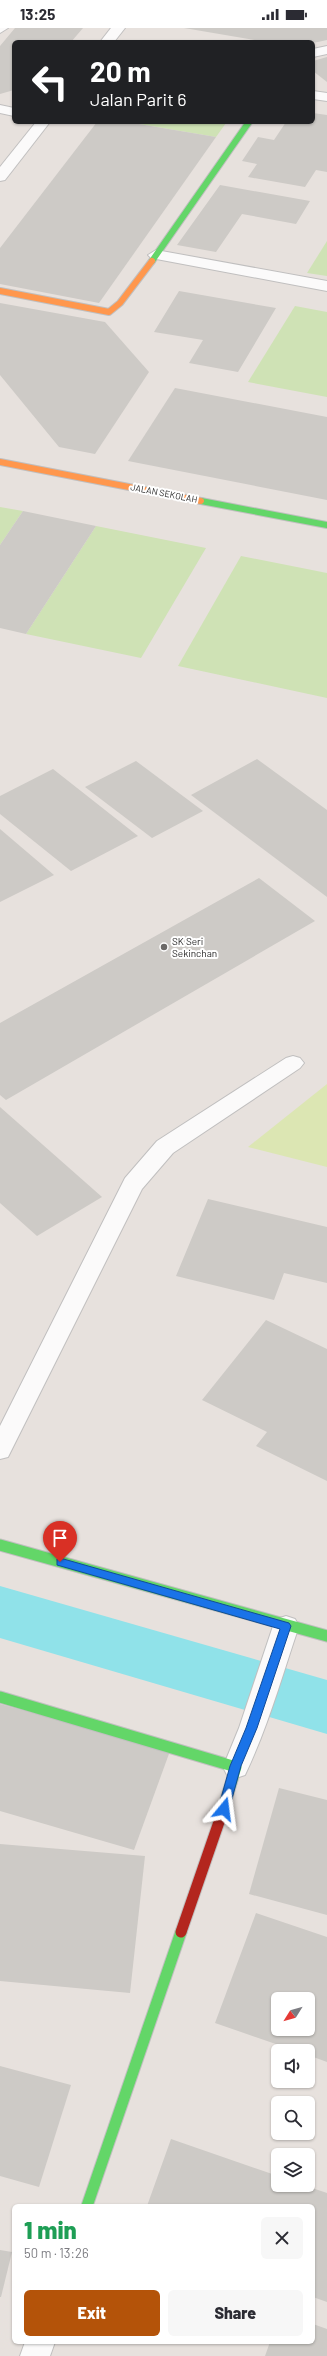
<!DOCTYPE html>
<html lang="en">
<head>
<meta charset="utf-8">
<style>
  body { margin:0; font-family:Barlow,sans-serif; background:#f7f7f7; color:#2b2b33; height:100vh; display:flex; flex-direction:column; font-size:15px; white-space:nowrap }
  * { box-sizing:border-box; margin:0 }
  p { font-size:13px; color:#7c7c81 }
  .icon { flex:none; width:22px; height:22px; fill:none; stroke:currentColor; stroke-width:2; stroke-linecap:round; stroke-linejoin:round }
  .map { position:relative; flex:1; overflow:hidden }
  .side { position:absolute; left:12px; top:2176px; width:303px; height:140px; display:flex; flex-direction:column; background:#fff; border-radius:6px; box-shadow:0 1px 3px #0004 }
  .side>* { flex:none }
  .top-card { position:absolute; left:12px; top:12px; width:303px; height:84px; border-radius:6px; box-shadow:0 1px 3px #0004; background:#202124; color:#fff; overflow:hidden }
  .needle { width:26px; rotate:233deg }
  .tools { position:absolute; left:271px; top:1964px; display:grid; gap:8px }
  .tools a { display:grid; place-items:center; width:44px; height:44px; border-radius:6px; background:#fff; box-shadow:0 1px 3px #0004; font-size:20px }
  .pin { position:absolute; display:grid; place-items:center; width:34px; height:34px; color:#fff; margin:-41px -17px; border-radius:50% 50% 50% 0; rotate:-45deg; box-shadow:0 0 4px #0007 }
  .pin .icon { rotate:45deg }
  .me { position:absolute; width:44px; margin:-22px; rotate:16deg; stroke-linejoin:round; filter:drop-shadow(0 0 3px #0008) }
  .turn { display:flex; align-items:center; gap:14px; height:84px; padding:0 12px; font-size:18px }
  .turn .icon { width:52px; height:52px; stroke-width:2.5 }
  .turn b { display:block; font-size:28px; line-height:34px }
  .round { display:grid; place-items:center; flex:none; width:42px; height:42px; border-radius:6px; background:#f7f7f7 }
  .summary { display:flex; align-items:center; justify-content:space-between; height:68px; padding:0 12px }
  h1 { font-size:24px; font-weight:800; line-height:30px; color:#1e9e55 }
  .cta { display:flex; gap:8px; margin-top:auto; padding:8px 12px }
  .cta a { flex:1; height:46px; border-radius:6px; background:#b45309; color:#fff; font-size:16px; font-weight:800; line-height:46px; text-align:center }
  .cta a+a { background:#f7f7f7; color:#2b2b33 }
  .status { display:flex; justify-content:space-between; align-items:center; height:28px; padding:0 20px; background:#fff; direction:ltr }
  .status svg { height:11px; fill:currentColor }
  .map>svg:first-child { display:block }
</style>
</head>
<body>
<div class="status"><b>13:25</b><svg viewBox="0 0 49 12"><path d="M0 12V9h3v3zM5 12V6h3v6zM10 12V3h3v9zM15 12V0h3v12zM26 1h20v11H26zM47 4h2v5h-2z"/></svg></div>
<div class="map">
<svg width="327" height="2328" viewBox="0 0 327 2328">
  <rect width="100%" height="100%" fill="#e7e1dd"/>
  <g fill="#cfe2b5">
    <polygon points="127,94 219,94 226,95 216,109"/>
    <polygon points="327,213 327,248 307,245"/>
    <polygon points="295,278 327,284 327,369 248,354"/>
    <polygon points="0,479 23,483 0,517"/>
    <polygon points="96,498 206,520 141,630 26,606"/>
    <polygon points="241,528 327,545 327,670 178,638"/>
  </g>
  <polygon fill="#dce6b3" points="327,1056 327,1139 248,1119"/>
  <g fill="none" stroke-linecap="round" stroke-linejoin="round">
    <polygon fill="#90e2e9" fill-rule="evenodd" points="0,1558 327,1652 327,1706 0,1610"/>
  </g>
  <g fill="#cdcac6" fill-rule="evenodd">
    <polygon points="15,0 83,0 71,14 14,14 14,62 0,66 0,18"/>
    <polygon points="184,0 327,0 327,12 313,15 267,14"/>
    <polygon points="327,29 327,54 313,43 313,33"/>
    <polygon points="313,85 327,87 327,144 316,142 305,159 248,149 257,136 242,133 258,109 274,112 286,94 313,94"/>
    <polygon points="97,94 127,94 216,109 99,275 0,256 0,220"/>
    <polygon points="220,157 310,173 296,196 242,186 216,224 177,217"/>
    <polygon points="179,263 276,280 238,344 189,335 203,312 154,304"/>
    <polygon points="0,275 105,294 149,344 95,426 59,419 0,347"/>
    <polygon points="175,360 327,389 327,472 128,433"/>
    <polygon points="23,483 96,498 26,606 0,600 0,517"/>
    <polygon points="257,731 327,782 327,869 191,767"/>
    <polygon points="136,733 203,783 152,810 85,759"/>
    <polygon points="53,741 138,808 71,843 0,786 0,768"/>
    <polygon points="0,801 54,847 0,874"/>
    <polygon points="259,850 315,893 6,1072 0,1067 0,995"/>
    <polygon points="0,1079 102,1169 37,1208 0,1175"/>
    <polygon points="208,1171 327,1199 327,1255 284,1245 274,1272 176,1248"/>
    <polygon points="266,1292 327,1321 327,1453 256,1418 267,1404 202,1372"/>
    <polygon points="0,1676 170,1723 134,1822 0,1783"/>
    <polygon points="279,1760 327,1772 327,1887 249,1866"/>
    <polygon points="0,1816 145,1828 130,1965 0,1953"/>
    <path d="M 256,1885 L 327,1909 L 327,2034 L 308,2027 L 308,2023 L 296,2023 L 215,1995 ZM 278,1971 L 308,1971 L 308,2001 L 278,2001 Z"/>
    <polygon points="0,2038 71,2057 39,2159 0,2148"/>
    <polygon points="171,2111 278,2148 278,2157 303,2157 327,2165 327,2274 313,2269 313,2178 147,2178"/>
    <polygon points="0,2222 12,2224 1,2269 0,2269"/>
    <polygon points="313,2296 327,2301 327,2328 265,2328 270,2314 313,2314"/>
  </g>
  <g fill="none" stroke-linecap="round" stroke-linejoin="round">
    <defs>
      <g id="lane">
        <polygon points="0,0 8,0 0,5"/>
        <polygon points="327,18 327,26 313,29 313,21"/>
        <polygon points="293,1028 300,1030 304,1035 300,1040 173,1125 142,1161 8,1429 0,1431 0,1398 125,1150 157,1113 286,1030"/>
      </g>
      <g id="street">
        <polygon points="111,0 125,0 114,14 100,14"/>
        <polygon points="313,63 327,65 327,73 313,71"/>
        <polygon points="0,77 14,80 14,88 0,85"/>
        <polygon points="36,94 50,94 5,152 0,153 0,139"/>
        <polygon points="156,222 327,253 327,263 151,230 148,227"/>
        <path d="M 286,1588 L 295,1591 L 299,1598 C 282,1648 268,1699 245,1747 L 236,1750 L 227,1747 L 223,1739 L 239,1700 L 273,1598 L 277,1591 Z"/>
        <polygon points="25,2314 55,2314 50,2328 20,2328"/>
      </g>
      <g id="fast-far1">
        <polyline points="152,233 249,94"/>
        <polyline points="201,473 327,497"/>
      </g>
      <g id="fast">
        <polyline points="0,1517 327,1608"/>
        <polyline points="0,1669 236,1739 220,1791"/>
        <polyline points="87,2178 181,1904"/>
      </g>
      <g id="slow">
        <polyline points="0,263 109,284 120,275 152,233"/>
        <polyline points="0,434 201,473"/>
      </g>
      <polyline id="jam" points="181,1904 220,1791"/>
    </defs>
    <use href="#lane" stroke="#c0bfbf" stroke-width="2"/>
    <use href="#street" stroke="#c0bfbf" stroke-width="2"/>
    <use href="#fast-far1" stroke="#c0bfbf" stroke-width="8"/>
    <use href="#fast" stroke="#c0bfbf" stroke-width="13"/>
    <use href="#slow" stroke="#c0bfbf" stroke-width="8"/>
    <use href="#jam" stroke="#c0bfbf" stroke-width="13"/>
    <use href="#lane" fill="#fbfafa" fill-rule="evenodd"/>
    <use href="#street" fill="#fbfafa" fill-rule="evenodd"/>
    <use href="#fast-far1" stroke="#63d668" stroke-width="6"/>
    <use href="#fast" stroke="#63d668" stroke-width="11"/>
    <use href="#slow" stroke="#ff974d" stroke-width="6"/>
    <use href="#jam" stroke="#b3261e" stroke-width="11"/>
  </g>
  <polygon fill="#1a73e8" stroke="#114b97" points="60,1530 289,1595 291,1598 257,1700 241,1738 228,1785 220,1785 218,1781 230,1738 246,1700 280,1601 57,1537 57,1531"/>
  <circle fill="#6b6967" stroke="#fff" stroke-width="1.5" cx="164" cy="919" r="4"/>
  <g text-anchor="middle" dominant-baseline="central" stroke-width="4" stroke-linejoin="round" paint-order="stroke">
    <g font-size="9" fill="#282828" stroke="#fff">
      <text transform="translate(164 465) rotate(11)">JALAN SEKOLAH</text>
    </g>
    <g font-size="10" fill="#282828" stroke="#fff" text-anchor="start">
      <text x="172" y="913">SK Seri<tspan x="172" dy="12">Sekinchan</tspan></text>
    </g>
  </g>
</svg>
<div class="tools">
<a><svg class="needle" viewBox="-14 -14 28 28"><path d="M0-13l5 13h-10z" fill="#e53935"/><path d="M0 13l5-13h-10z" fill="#7c7c81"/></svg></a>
<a><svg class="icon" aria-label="sound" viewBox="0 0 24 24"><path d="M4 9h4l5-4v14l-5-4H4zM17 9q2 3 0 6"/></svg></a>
<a><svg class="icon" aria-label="search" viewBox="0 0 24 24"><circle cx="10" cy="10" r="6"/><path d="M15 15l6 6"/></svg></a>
<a><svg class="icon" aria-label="layers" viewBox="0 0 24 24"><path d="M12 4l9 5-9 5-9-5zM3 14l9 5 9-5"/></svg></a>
</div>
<div class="pin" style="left:60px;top:1534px;background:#d93025"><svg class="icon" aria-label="arrive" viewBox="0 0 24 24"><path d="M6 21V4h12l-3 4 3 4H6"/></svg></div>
<svg class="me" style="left:224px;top:1781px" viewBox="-20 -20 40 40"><path d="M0-17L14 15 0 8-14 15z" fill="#1a73e8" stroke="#fff" stroke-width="4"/></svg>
<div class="top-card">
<div class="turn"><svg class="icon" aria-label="left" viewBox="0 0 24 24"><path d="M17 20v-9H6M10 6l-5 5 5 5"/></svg><div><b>20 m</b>Jalan Parit 6</div></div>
</div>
<section class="side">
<div class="summary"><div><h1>1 min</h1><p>50 m · 13:26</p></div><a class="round"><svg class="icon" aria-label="close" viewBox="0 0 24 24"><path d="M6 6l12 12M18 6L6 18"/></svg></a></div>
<div class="cta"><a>Exit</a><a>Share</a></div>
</section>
</div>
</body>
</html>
